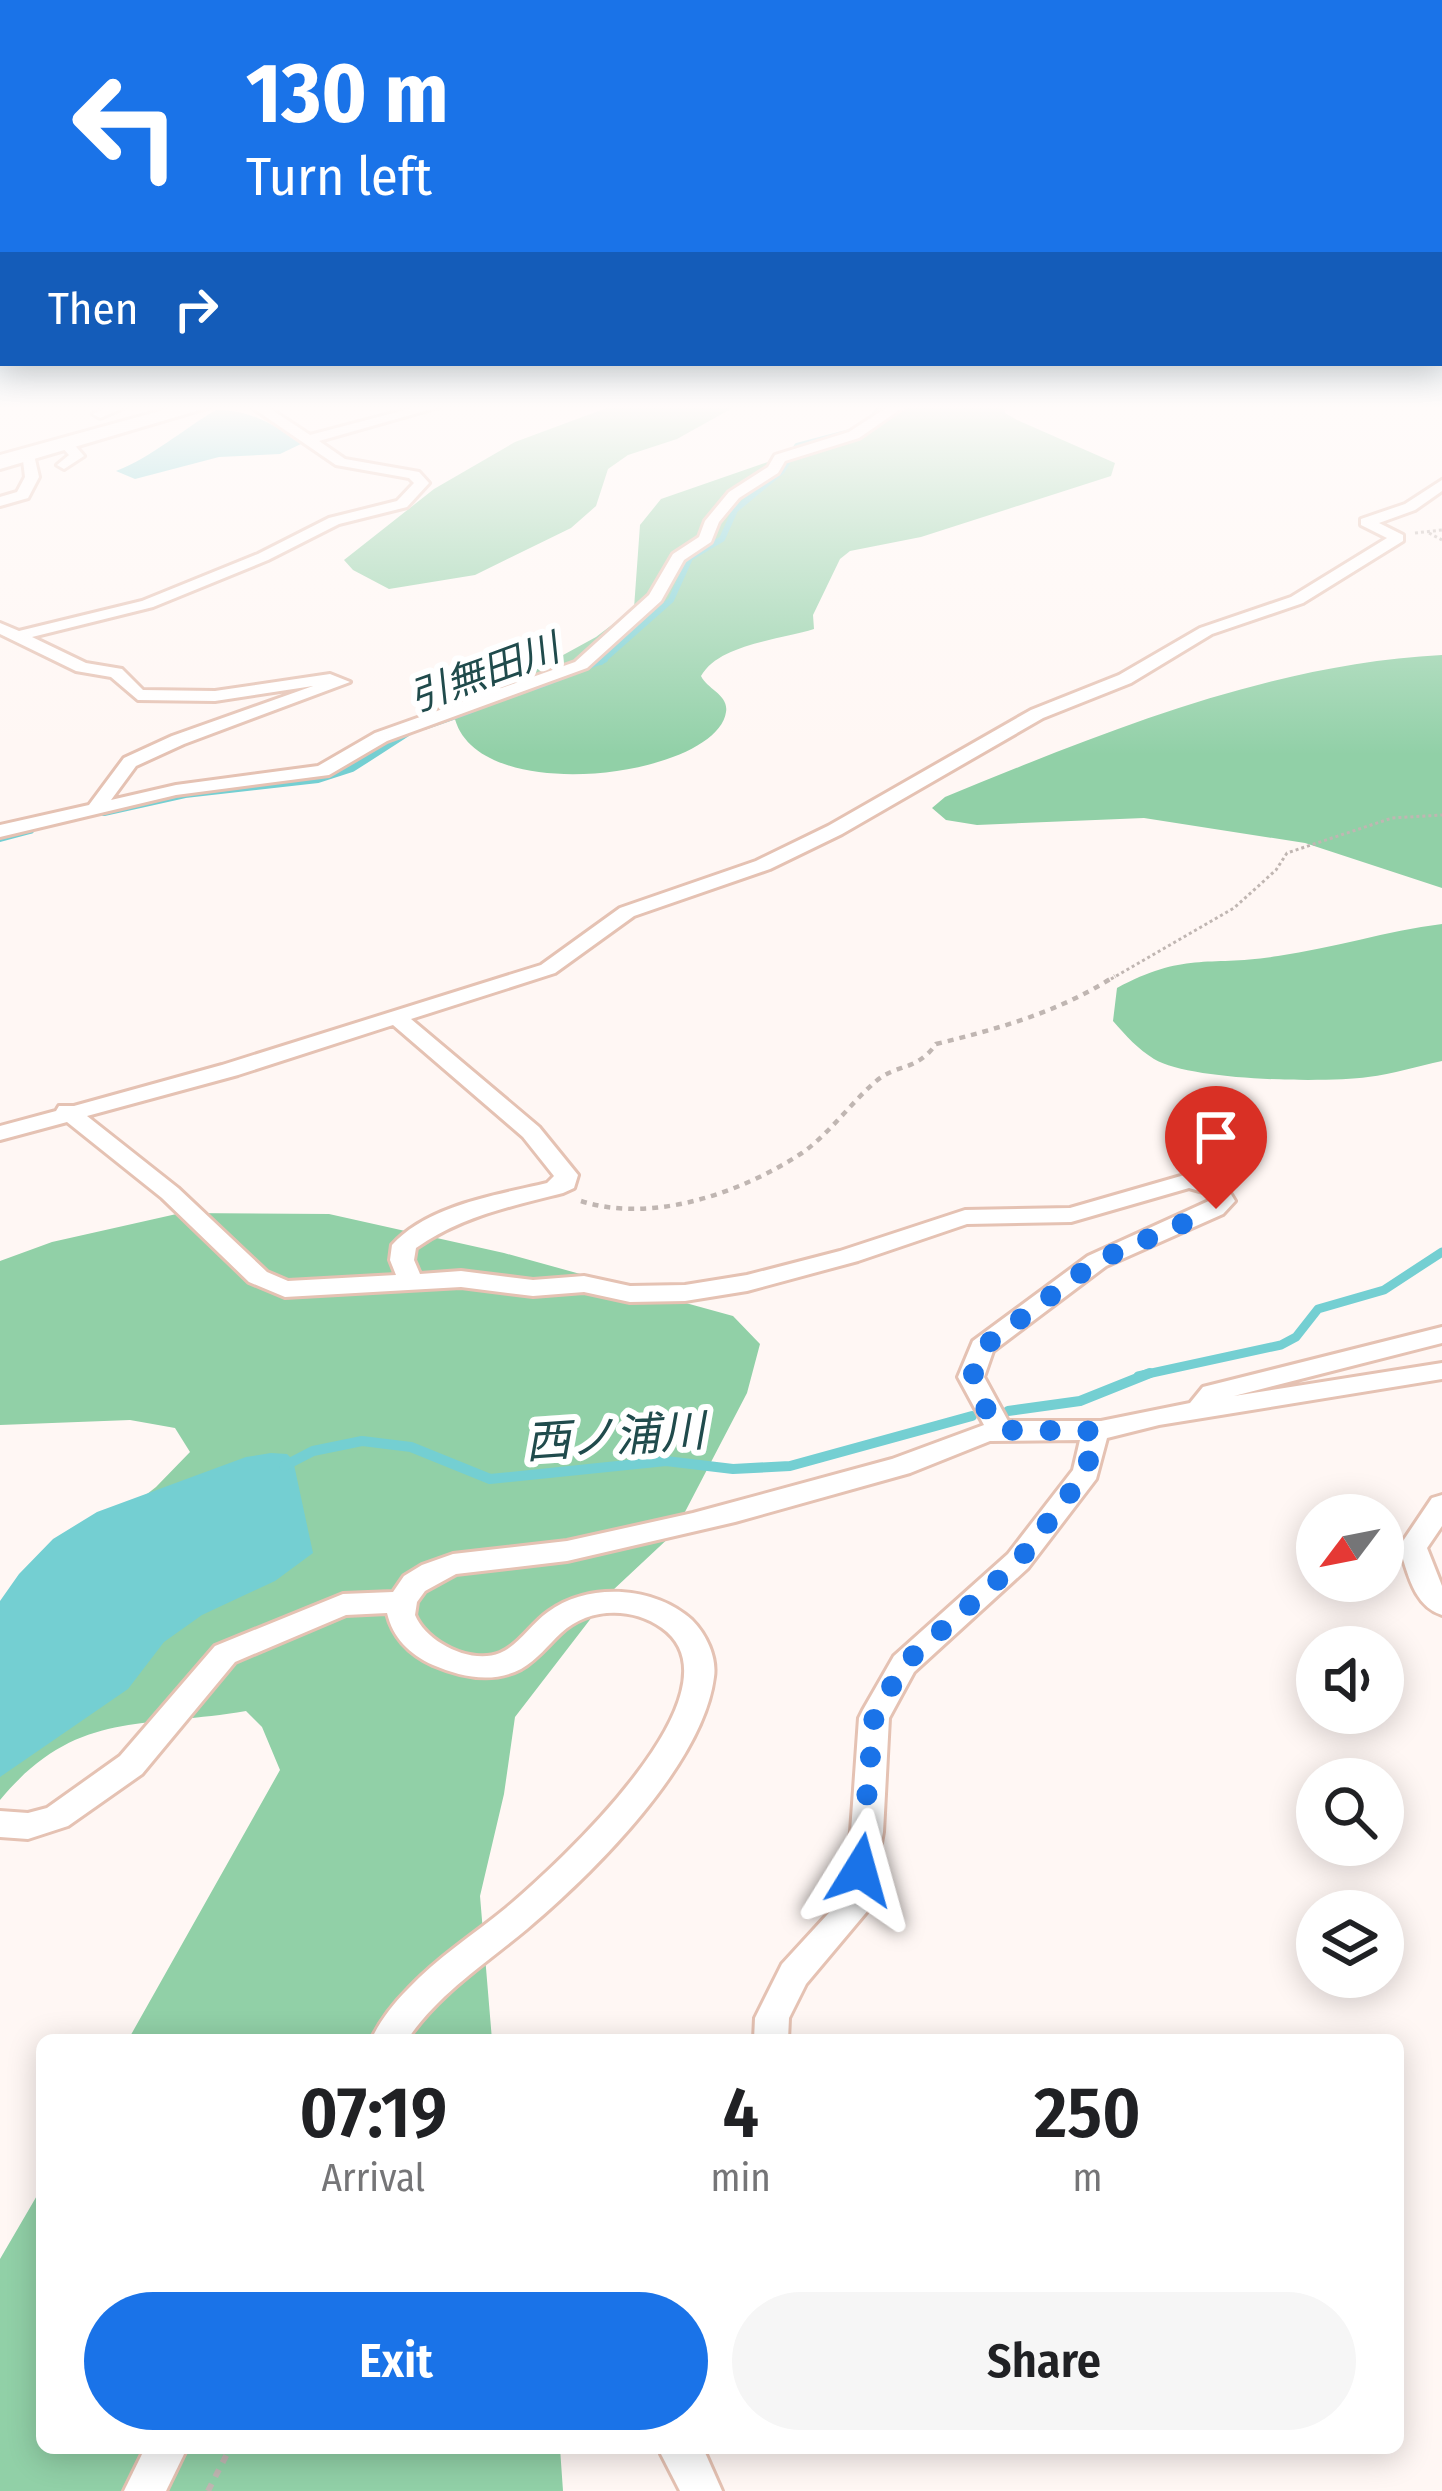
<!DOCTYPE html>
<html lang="en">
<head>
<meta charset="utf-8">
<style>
  body { margin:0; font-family:"Fira Sans Condensed","Noto Sans JP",sans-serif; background:#f6f6f6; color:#202124; height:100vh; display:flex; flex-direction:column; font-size:45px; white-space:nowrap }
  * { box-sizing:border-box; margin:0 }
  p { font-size:39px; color:#757577 }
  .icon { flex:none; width:66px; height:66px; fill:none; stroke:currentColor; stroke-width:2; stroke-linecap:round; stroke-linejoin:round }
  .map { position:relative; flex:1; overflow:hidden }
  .details { position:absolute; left:36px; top:2034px; width:1368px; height:420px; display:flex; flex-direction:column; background:#fff; border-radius:18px; box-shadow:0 6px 30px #0003 }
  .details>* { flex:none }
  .hud { position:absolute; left:0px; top:0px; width:1443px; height:366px; box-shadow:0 6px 30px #0003; background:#1a73e8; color:#fff; overflow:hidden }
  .needle { width:78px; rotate:238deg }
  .controls { position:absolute; left:1296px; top:1494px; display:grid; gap:24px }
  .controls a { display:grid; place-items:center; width:108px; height:108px; border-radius:50%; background:#fff; box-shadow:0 6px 30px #0003; font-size:60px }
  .pin { position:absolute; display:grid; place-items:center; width:102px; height:102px; color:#fff; margin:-123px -51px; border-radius:50% 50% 50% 0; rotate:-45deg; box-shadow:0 0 12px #0007 }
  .pin .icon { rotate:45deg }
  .me { position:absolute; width:132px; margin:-66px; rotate:8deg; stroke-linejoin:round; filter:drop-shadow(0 0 9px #0008) }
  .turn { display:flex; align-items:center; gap:42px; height:252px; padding:0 48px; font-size:54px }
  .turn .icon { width:156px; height:156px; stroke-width:2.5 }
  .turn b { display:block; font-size:84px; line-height:102px }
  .then { display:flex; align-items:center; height:114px; padding:0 48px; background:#0003; gap:24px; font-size:45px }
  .eta { display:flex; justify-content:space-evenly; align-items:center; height:204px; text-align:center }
  .eta b { font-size:72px; font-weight:600; line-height:84px }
  .action { display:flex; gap:24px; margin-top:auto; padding:24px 48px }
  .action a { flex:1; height:138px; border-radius:72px; background:#1a73e8; color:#fff; font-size:48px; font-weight:600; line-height:138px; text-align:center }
  .action a+a { background:#f6f6f6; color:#202124 }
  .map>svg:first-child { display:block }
</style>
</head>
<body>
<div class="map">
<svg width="1442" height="2491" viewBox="0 0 1442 2491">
  <rect width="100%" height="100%" fill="#fff7f4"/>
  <g fill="#91d0a7">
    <polygon points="612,406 736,406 677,439 628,455 608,469 596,506 571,528 475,575 389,589 353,570 344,560 434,489 515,442"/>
    <path d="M 877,406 L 1004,406 L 1005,413 L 1017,420 L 1115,463 L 1111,476 L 921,537 L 850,551 L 840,559 L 813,615 L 814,629 C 779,640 719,644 701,676 C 707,689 729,695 726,712 C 717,777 473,810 454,715 L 596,637 L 634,608 L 640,525 L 661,499 L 846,435 L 867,422 Z"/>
    <path d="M 1442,655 L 1442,888 L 1305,843 L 1144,818 L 977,825 L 946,820 L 932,808 L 945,797 C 1104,732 1269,664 1442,655 Z"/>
    <path d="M 1442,924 L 1442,1061 C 1418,1066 1393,1074 1368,1077 C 1324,1083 1191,1081 1154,1059 C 1138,1049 1126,1036 1113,1021 L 1117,988 C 1185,951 1209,967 1278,956 C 1334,948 1386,931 1442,924 Z"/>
    <path d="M 181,1213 L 329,1214 L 504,1253 L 733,1316 L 760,1344 L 747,1393 L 674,1533 L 612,1591 L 515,1717 L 504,1794 L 480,1896 L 492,2040 L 128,2040 L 280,1770 L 262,1727 L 246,1711 C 141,1729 76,1709 0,1800 L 0,1609 L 156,1487 L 190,1452 L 175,1428 L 130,1420 L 0,1425 L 0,1261 L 52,1242 Z"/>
    <polygon points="42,2187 42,2448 560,2448 563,2491 0,2491 0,2259"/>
  </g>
  <g fill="#74cfd2">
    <path d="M 216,410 C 252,410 273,425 303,443 L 280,454 L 219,457 L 135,479 L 116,471 C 152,457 182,430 216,410 Z"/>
    <polygon points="271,1453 287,1454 293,1460 313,1553 275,1581 202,1615 164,1642 128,1689 0,1777 0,1601 19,1574 53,1539 97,1512 246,1457"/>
  </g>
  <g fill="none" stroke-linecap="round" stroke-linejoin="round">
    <polyline stroke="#74cfd2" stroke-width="6" points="601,662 671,600 690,558 722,539 735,510 782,471 797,446 854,431"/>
    <g stroke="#74cfd2" stroke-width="8">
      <polyline points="536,686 604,659"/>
      <polyline points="424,726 470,710"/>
      <polyline points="104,812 185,794 318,779 352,768 408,732"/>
      <polyline points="0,838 30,830"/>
    </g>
    <polyline stroke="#74cfd2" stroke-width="9" points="1138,1376 1281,1345 1296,1337 1318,1309 1384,1290 1442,1252"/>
    <g stroke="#74cfd2" stroke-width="10">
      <polyline points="1008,1411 1080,1401 1150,1373"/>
      <polyline points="284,1466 313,1451 362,1441 411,1447 490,1479 666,1461 733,1469 790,1466 972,1416"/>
    </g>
    <defs>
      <g id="street">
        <polygon points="109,406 128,406 100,418 93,414"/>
        <polygon points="250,406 266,406 310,435 420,406 442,406 319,441 345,459 419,472 429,483 407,507 339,524 268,560 153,607 32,637 86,663 122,669 143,690 215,691 330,674 350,682 184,744 136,766 111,800 176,785 318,766 375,733 575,662 649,595 673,554 699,537 705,521 729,492 768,467 775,455 849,432 889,406 905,406 859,438 785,461 778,473 739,498 719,522 711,542 684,560 661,601 587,668 387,741 329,775 176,795 0,837 0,825 89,805 124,758 172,736 313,686 215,701 138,700 111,677 76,671 0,634 0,623 19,631 142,601 258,554 329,518 397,501 414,483 409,478 336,465"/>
        <polygon points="61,441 71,441 84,456 64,469 57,465 69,455 59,444"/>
        <polygon points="22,452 34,455 39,477 28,498 0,506 0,497 17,492 25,477"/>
        <path d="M 1442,480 L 1442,491 L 1415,510 L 1379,523 L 1403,535 L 1403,541 L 1303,603 L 1212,634 L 1131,683 L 1043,718 L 842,834 L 770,869 L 634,916 L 555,973 L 411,1019 L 539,1127 L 578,1175 L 574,1188 L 563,1193 C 511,1206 460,1217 416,1248 L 414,1260 L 420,1274 L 461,1271 L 533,1280 L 584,1276 L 630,1286 L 685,1285 L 747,1275 L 840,1251 L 965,1210 L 1070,1208 L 1188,1174 L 1224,1183 L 1235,1201 L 1223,1214 L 1106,1266 L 993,1351 L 984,1377 L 1008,1421 L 1101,1421 L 1190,1403 L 1203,1387 L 1442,1327 L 1442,1343 L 1234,1396 L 1442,1363 L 1442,1379 L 1159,1425 L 1107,1438 L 1096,1479 L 1028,1568 L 914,1672 L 889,1718 L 883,1832 L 869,1909 L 806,1984 L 789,2018 L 788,2040 L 754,2040 L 755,2018 L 782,1964 L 838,1903 L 851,1832 L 859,1718 L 863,1710 L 894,1656 L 1008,1554 L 1073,1470 L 1080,1440 L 990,1441 L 910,1473 L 735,1522 L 567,1561 L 456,1574 L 425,1591 L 417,1602 L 415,1615 C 426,1642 471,1665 500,1653 C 519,1645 531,1624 548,1612 C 588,1582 655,1586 692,1620 C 706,1634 717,1657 714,1677 C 703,1765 593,1873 527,1929 C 485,1964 438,1994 407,2040 L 371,2040 C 380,2021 393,2004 408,1989 C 437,1958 473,1935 506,1908 C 555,1867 749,1690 662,1628 C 631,1606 588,1608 561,1633 C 548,1645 537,1660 521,1669 C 492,1684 461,1677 433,1665 C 409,1654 393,1638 387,1613 L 346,1615 L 235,1662 L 142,1774 L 68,1826 L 28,1839 L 0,1837 L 0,1811 L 28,1813 L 47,1808 L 120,1756 L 215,1646 L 343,1594 L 393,1592 L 404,1576 L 422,1565 L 453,1554 L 567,1541 L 693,1513 L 892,1459 L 984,1425 L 958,1377 L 973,1341 L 1088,1256 L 1211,1200 L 1207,1193 L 1189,1188 L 1071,1222 L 967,1224 L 858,1261 L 747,1291 L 685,1301 L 630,1302 L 584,1292 L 533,1296 L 461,1287 L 285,1297 L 249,1282 L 162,1198 L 67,1122 L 0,1140 L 0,1126 L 56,1111 L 59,1106 L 74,1106 L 222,1065 L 541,965 L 620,908 L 756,861 L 828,826 L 1031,710 L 1119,675 L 1200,628 L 1291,597 L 1387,538 L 1361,525 L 1361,519 L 1405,504 ZM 393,1025 L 523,1137 L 554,1176 L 547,1183 C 497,1195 428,1205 392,1245 L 390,1260 L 396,1275 L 288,1281 L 267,1272 L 178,1188 L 87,1116 L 238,1075 Z"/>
        <path d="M 1442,1495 L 1442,1526 L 1427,1548 L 1442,1586 L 1442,1615 C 1413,1606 1408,1572 1399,1547 L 1432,1498 Z"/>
        <polygon points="145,2448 187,2448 166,2491 124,2491"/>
        <polygon points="663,2448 703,2448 722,2491 680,2491 661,2454"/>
      </g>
      <polygon id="primary" points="178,406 213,406 0,469 0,455"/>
    </defs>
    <use href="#street" stroke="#e5c2b3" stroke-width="6"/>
    <use href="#primary" stroke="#e5c2b3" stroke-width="6"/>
    <g stroke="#c0b6b2" stroke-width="3" stroke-dasharray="3 3" stroke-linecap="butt">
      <polyline points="1415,533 1442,530"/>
      <polyline points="1429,533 1442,540"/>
      <polyline points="1111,979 1234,908 1276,870 1287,853 1392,818 1442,815"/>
    </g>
    <path stroke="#c0b6b2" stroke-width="4.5" stroke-dasharray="6 6" stroke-linecap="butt" d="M 581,1201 C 652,1224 741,1193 802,1153 C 829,1134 850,1104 875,1082 C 897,1063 916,1072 936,1044 C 1001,1028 1059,1012 1115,976"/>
    <polyline stroke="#c0b6b2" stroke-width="6" stroke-dasharray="8 8" stroke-linecap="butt" points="208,2491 230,2448"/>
    <use href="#street" fill="#fff" fill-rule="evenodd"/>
    <use href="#primary" fill="#fff" fill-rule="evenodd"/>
  </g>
  <linearGradient id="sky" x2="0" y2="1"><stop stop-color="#79bfdf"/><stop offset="0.54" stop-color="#fffbfa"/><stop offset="1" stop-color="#fffbfa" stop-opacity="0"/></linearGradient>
  <rect width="1442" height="755" fill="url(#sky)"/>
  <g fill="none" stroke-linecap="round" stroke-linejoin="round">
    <path stroke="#1a73e8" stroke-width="21" stroke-dasharray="0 37.8" d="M 860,1870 L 874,1718 L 904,1664 L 1018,1562 L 1086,1472 L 1095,1431 L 1000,1430 C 981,1401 962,1380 982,1348 L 1097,1261 L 1216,1209"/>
  </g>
  <g text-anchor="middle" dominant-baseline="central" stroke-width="12" stroke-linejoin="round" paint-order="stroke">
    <g font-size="39" font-style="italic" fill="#204b4c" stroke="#fff">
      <text transform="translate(484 673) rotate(-20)">引無田川</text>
    </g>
    <g font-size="45" font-style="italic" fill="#204b4c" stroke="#fff">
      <text transform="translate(615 1437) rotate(-4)">西ノ浦川</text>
    </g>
  </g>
</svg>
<div class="controls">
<a><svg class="needle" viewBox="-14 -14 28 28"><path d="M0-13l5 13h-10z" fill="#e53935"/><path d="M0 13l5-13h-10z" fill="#757577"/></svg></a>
<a><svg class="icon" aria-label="sound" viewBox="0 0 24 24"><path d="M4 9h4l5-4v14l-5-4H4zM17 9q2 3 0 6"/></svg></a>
<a><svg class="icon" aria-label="search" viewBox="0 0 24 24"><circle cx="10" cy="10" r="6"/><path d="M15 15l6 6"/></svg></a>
<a><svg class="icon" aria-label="layers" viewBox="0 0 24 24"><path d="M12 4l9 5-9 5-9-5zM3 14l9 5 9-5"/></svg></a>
</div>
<div class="pin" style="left:1216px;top:1209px;background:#d93025"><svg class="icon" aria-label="arrive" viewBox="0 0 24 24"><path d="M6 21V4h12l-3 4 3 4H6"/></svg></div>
<svg class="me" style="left:860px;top:1870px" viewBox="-20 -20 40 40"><path d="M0-17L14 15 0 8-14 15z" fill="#1a73e8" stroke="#fff" stroke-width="4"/></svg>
<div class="hud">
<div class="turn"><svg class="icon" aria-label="left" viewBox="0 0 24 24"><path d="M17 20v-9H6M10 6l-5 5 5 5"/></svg><div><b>130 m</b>Turn left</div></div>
<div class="then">Then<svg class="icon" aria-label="right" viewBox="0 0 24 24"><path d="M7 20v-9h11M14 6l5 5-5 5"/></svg></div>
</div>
<section class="details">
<div class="eta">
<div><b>07:19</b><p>Arrival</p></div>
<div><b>4</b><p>min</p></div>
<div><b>250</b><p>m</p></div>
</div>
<div class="action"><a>Exit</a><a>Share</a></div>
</section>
</div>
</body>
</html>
